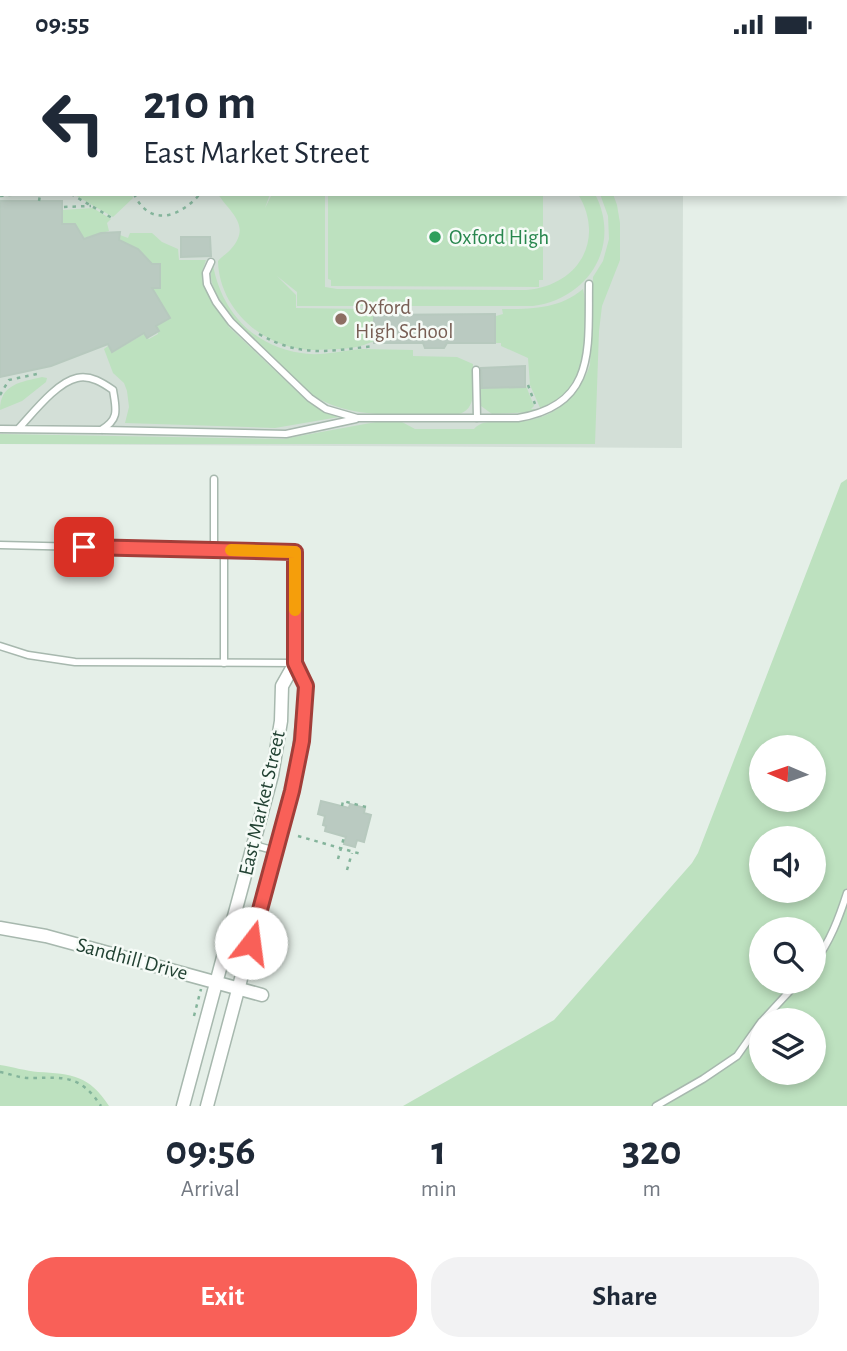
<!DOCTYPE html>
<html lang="en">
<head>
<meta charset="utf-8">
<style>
  body { margin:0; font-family:"Alegreya Sans",sans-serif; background:#f2f2f3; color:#1f2937; height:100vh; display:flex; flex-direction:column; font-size:26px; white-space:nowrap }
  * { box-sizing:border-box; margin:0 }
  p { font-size:23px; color:#747a83 }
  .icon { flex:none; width:38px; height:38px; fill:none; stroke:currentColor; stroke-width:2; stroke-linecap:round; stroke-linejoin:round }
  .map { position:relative; height:1057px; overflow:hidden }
  .panel { display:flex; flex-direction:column; background:#fff; flex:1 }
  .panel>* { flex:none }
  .top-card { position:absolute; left:0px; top:0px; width:847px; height:147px; box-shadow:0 4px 10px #0003; background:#fff; color:#1f2937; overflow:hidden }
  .needle { width:46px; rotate:272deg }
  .buttons { position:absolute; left:749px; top:686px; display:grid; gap:14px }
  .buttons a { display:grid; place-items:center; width:77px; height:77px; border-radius:50%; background:#fff; box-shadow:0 4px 10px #0003; font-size:35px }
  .pin { position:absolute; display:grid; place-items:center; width:60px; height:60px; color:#fff; margin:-30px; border-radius:14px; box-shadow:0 4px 10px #0006 }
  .me { position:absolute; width:77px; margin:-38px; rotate:15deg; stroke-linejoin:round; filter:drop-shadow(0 0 5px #0008) }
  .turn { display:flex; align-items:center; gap:24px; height:147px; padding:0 28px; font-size:32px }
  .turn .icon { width:91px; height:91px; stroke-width:2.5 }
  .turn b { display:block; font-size:49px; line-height:60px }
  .eta { display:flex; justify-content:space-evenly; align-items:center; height:119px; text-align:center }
  .eta b { font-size:42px; font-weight:700; line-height:49px }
  .action { display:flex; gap:14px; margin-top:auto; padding:14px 28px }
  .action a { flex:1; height:80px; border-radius:28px; background:#f96058; color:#fff; font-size:28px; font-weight:700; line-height:80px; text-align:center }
  .action a+a { background:#f2f2f3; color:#1f2937 }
  .status { display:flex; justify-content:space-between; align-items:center; height:49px; padding:0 35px; background:#fff; direction:ltr }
  .status svg { height:19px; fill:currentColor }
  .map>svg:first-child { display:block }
</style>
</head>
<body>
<div class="status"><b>09:55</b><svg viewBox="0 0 49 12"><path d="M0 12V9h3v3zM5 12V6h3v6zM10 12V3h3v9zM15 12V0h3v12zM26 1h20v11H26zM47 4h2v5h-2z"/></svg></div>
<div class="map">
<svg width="847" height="1057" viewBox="0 0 847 1057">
  <rect width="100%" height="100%" fill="#e5efe8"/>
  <polygon fill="#d3dfd7" points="0,0 683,0 2,2 2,145 683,145 682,399 0,395"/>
  <g fill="#bde1bf" fill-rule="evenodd">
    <polygon points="73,145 132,145 133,149 113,168"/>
    <path d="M 218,145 L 270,145 L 265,159 L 272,145 L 325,145 L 325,238 L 337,240 L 526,241 C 578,237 606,191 578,145 L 595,145 C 622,197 588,250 533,257 L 297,257 L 297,243 L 277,227 L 296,246 L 296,259 L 365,260 L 365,267 L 374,267 L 374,293 C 370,293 367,295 364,296 C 350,301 330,300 315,301 C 266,302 219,261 218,212 C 222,207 227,205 231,200 C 252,176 230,164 218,145 Z"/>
    <polygon points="328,145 543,145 543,231 539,231 539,238 331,237 331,231 328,230"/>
    <path d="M 600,145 L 613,145 L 617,156 L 620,174 L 620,211 L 602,257 L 599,282 L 595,395 L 0,395 L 0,385 L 283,390 L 376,373 L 402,373 L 415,380 L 474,380 C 483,370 497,373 510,373 C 549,373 577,353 590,316 L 593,228 L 603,212 L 609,190 L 608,167 Z"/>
    <polygon points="93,159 111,170 107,174 109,182 84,189 75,175 63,174 63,161"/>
    <polygon points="130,184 152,184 162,193 178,200 179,211 206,211 202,223 206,241 229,278 306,351 323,362 339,368 275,379 125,374 129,358 127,342 124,334 113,324 104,300 108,297 113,303 144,285 149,290 158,285 152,239 160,239 160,215 152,215 138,200 119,192 120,186 128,189"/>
    <path d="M 213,216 C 222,265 257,301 309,305 C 327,306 345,301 363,300 C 380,300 396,301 413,301 L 413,307 L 457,308 L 473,315 C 472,336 480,364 453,366 C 403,364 352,373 309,344 C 285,321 196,250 213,216 Z"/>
    <path d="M 583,240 C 586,251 585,266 585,278 C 584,318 578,342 541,361 L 530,336 L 528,309 L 501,297 L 501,294 L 496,294 L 496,267 L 503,265 L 502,260 C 533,260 559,260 583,240 Z"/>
    <path d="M 42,328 L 47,329 L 46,333 L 22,352 L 0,361 C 0,335 21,333 42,328 Z"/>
    <polygon points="526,337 534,357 531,360 535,360 534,363 492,365 481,357 480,340"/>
    <path d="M 847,430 L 847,1057 L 403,1057 L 554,971 L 692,814 L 698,804 L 841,434 ZM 761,698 L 814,698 L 814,751 L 761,751 ZM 761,789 L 814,789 L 814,842 L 761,842 ZM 761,880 L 814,880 L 814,933 L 761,933 ZM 761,971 L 814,971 L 814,1024 L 761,1024 Z"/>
    <path d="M 0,1016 C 13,1018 26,1022 38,1023 C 72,1025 89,1026 109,1057 L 0,1057 Z"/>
  </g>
  <g fill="#bacac1" stroke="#b7c9be" stroke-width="2">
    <polygon points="0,152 62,152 62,175 75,175 84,190 101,184 120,183 119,191 138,200 152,215 160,215 160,239 152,239 170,269 156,277 159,282 147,289 144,284 112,303 108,295 51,317 0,328"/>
    <polygon points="181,188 210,188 211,207 181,208"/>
    <polygon points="495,265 495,294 447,294 444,299 425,299 423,294 374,294 374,266"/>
    <polygon points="525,317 525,338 482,339 481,319"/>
    <polygon points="321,752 349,759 350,755 365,759 364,764 371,766 364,793 357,791 355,798 344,795 346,788 325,782 326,777 323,776 325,767 318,765"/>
  </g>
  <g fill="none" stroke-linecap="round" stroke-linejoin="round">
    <defs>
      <g id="lane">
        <polyline points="201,0 203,2"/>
        <polyline points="223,0 224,2"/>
        <polyline points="467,2 467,0"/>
        <path d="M 211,213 L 206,224 L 207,235 L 216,253 L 231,273 L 310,349 L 326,360 L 357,369 L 518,369 C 597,356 588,299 589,235"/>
        <polyline points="476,321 477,369"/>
        <path d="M 0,380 L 101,381 C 120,370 116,360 113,341 C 103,334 91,326 77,329 C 57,333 33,364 19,379"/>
        <polyline points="103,381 286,385 356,370"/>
        <polyline points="214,430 214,501"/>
        <polyline points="0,496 295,503"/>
        <polyline points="224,501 224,614"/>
        <polyline points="0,597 28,606 75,613 294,614"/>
        <polyline points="254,796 276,802"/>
        <path d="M 814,914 C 830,893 839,869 847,844"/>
        <polyline points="763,971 798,933"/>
        <polyline points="656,1057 703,1030 737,1007 761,973"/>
      </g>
      <g id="street">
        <polyline points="0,879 46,887 262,946"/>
        <polyline points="183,1057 272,726 281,672 282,637 295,614"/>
        <polyline points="207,1057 297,720 306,637 295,614 295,503"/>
      </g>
    </defs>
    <use href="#lane" stroke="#a7b8ae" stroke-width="9"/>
    <use href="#street" stroke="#a7b8ae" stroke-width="15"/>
    <g stroke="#84b49b" stroke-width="2.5" stroke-dasharray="3.5 5" stroke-linecap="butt">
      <polyline points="138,2 139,0"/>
      <polyline points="0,11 2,12"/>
      <polyline points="71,145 112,169"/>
      <path d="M 134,145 C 150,179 180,168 200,145"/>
      <polyline points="0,147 19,145"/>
      <polyline points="39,152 40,146"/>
      <polyline points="64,158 91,157"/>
      <path d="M 259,285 C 302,309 328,302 374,297"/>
      <polyline points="528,336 535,355"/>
      <polyline points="0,346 9,331 41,324"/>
      <polyline points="342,757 343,752 366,758"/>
      <polyline points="298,787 361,805"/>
      <polyline points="338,810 344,788"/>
      <polyline points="347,821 352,804"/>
      <polyline points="194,967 201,940"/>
      <path d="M 0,1023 C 11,1025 22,1030 33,1029 C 66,1028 81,1027 101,1057"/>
    </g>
    <use href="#lane" stroke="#fff" stroke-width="6"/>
    <use href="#street" stroke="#fff" stroke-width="12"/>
  </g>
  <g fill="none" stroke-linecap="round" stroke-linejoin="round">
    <defs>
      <polyline id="route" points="84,498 295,503 295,614 306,637 302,692 292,742 251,894"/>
    </defs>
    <use href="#route" stroke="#a23e39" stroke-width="18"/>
    <use href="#route" stroke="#f96058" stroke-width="12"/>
    <polyline stroke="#f59e0b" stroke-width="12" points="231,501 295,503 295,561"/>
  </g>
  <circle fill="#2e9e5b" stroke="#f6fbf7" stroke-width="2.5" cx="435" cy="188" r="7"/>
  <circle fill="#8d6e63" stroke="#f6fbf7" stroke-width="2.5" cx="341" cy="270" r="7"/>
  <g text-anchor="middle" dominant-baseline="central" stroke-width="5" stroke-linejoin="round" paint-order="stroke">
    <g font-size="21" fill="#27864d" stroke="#f6fbf7" text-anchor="start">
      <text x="449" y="188">Oxford High</text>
    </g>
    <g font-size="21" fill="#785e54" stroke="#f6fbf7" text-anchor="start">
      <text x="355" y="258">Oxford<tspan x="355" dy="24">High School</tspan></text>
    </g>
    <g font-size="21" fill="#224233" stroke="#f6fbf7">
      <text transform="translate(262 754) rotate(-77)">East Market Street</text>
      <text transform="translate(132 910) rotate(15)">Sandhill Drive</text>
    </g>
  </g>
</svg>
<div class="buttons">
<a><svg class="needle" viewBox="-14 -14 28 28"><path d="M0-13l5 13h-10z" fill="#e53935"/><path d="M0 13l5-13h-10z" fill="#747a83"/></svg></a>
<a><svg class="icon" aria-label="sound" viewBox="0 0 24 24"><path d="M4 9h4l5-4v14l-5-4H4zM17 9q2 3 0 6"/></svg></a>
<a><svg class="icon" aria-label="search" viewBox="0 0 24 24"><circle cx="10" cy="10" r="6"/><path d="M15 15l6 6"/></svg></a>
<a><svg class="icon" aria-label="layers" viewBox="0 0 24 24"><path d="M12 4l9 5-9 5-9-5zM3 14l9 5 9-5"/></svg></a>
</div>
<div class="pin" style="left:84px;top:498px;background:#d93025"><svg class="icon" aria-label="arrive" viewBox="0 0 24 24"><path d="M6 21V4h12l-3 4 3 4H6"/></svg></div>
<svg class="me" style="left:251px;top:894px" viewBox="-20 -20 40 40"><circle r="19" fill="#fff"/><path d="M0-13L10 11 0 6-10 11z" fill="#f96058"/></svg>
<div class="top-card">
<div class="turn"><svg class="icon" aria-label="left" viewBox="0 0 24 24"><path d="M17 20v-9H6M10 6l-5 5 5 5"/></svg><div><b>210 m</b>East Market Street</div></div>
</div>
</div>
<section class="panel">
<div class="eta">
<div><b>09:56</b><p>Arrival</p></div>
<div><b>1</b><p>min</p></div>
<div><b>320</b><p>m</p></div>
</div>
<div class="action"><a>Exit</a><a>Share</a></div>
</section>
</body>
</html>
